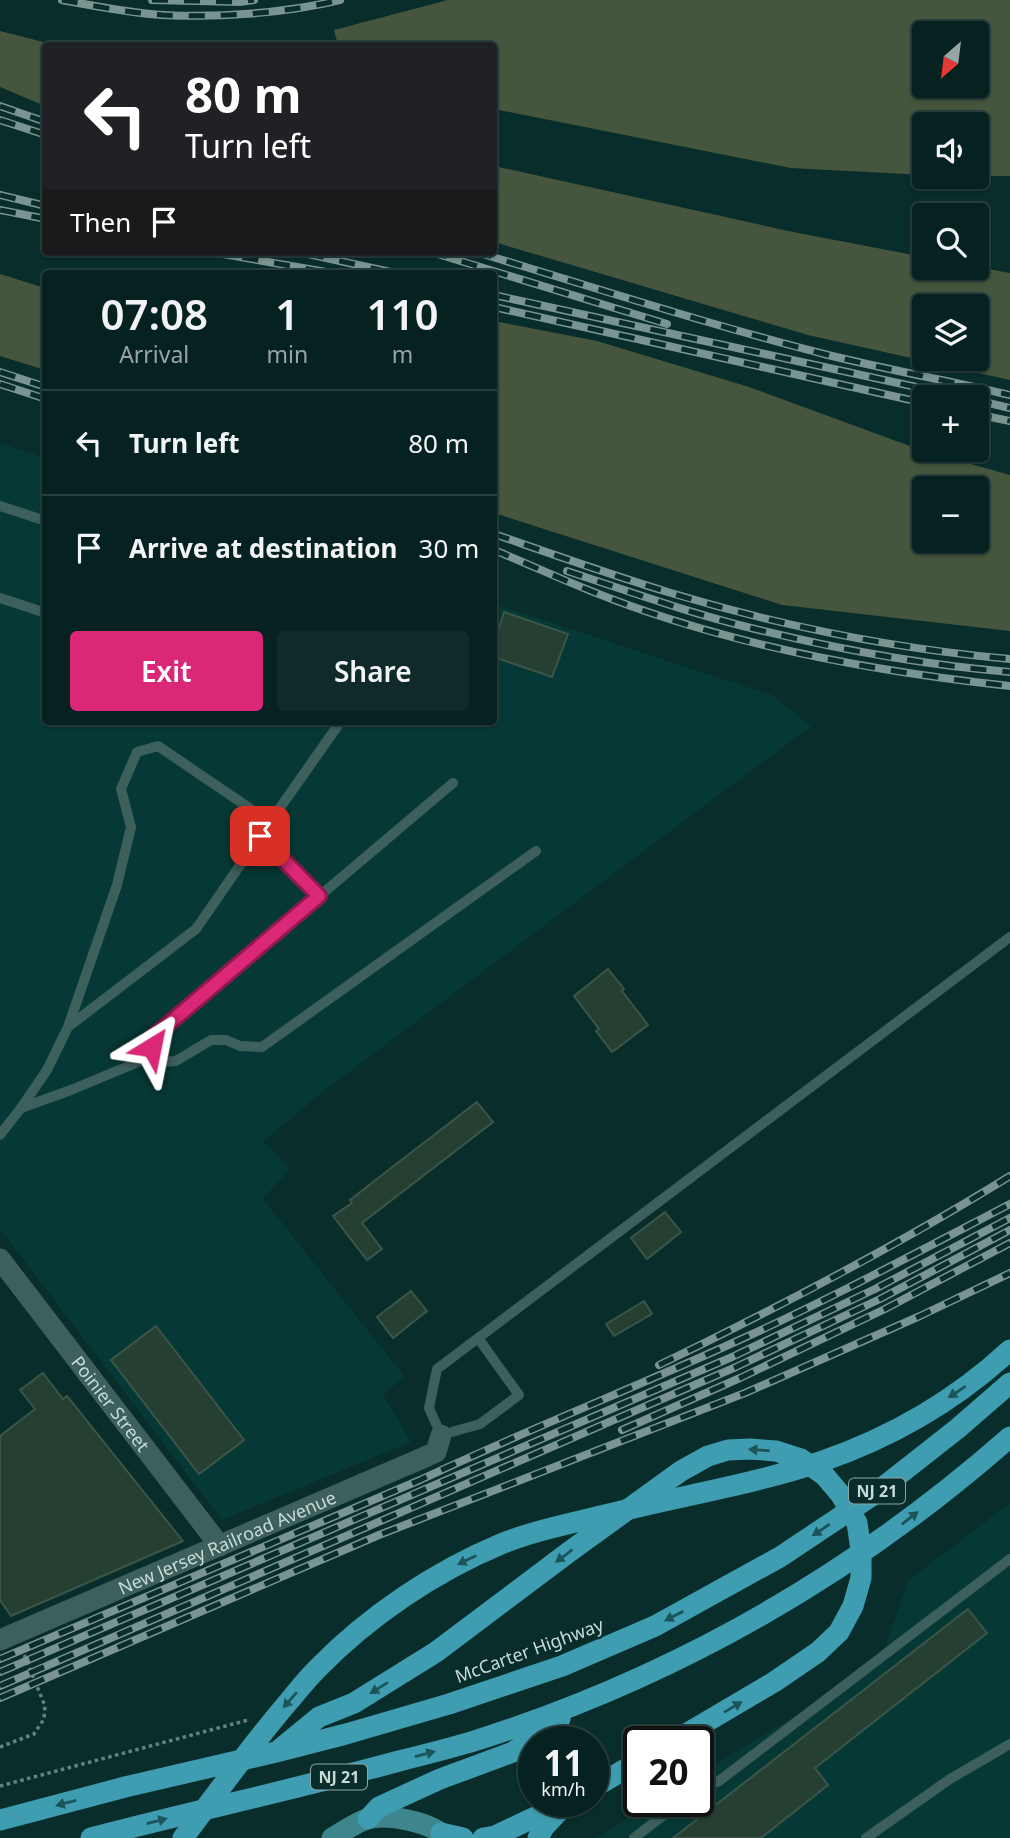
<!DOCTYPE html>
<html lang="en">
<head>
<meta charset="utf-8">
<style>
  body { margin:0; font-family:"Noto Sans",sans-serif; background:#0f2a29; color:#f1f3f6; height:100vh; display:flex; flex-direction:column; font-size:26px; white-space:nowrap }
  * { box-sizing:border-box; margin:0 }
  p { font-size:23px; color:#98a4a5 }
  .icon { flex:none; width:38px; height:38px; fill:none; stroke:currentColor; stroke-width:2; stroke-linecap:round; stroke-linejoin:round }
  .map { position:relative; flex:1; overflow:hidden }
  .sheet { position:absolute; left:42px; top:270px; width:455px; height:455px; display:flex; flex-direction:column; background:#062220; border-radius:7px; box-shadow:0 2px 5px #0004,0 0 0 2px #273f3e }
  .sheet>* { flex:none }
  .hud { position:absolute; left:42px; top:42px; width:455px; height:214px; border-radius:7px; box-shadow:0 2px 5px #0004,0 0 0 2px #273f3e; background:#202124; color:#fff; overflow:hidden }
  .needle { width:46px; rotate:208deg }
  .buttons { position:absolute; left:912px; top:21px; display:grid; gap:14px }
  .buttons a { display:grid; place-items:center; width:77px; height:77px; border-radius:7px; background:#062220; box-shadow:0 2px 5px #0004,0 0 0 2px #273f3e; font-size:35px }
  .speed { position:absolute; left:518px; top:1726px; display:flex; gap:14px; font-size:35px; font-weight:700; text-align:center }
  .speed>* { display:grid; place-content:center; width:91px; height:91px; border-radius:50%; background:#062220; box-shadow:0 2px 5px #0004,0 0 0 2px #273f3e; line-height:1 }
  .speed small { font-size:18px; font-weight:400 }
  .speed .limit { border:4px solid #111; border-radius:10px; background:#fff; color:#111 }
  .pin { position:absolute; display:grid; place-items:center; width:60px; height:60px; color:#fff; margin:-30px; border-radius:14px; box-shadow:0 4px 10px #0006 }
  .me { position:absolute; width:77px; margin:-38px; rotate:35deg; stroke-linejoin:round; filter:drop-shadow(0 0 5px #0008) }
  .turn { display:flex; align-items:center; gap:24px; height:147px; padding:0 28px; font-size:32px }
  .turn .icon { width:91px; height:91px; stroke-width:2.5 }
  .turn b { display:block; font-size:49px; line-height:60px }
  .then { display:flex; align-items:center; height:66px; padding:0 28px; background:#0003; gap:14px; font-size:26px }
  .eta { display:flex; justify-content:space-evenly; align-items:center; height:119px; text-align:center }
  .eta b { font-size:42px; font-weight:600; line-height:49px }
  .button { display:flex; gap:14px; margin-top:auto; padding:14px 28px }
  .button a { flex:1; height:80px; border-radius:7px; background:#db2777; color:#fff; font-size:28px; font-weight:600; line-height:80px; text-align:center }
  .button a+a { background:#0f2a29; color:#f1f3f6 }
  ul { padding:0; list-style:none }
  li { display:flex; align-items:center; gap:21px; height:105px; padding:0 28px; border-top:2px solid #273f3e }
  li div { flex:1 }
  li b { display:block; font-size:26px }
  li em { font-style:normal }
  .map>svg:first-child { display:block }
</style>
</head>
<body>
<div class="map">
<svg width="1010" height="1838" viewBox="0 0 1010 1838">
  <rect width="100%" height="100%" fill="#082d2a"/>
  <g fill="#063935">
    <polygon points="0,443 45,458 46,721 494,721 494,604 772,695 811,726 324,1091 263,1141 290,1169 263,1199 405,1377 383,1394 411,1442 222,1520 0,1229"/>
    <polygon points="1010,1503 1010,1838 596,1838 657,1801 698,1801 698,1775 854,1680 885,1647 908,1581"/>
  </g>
  <g fill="#46553d" fill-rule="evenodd">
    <path d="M 448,0 L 1010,0 L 1010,176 L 977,176 L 976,124 L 924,124 L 924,175 L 791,168 L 494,109 L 494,46 L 338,45 L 334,30 ZM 976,33 L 976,86 L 924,86 L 924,33 Z"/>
    <polygon points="0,31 55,45 46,46 45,106 0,87"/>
    <path d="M 494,166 L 793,232 L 924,257 L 924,268 L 977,267 L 1010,273 L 1010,380 L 808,335 L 494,242 ZM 924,306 L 976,306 L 976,359 L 924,359 Z"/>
    <polygon points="0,274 45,288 45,370 0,356"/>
    <path d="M 494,321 L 597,341 L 749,387 L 918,449 L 1010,475 L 1010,631 L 782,605 L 494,513 ZM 924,488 L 976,488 L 976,541 L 924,541 Z"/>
  </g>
  <g fill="#254032" stroke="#3b5648" stroke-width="2">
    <polygon points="504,612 568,634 552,677 494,657 494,645"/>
    <polygon points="608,969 624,989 622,991 648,1025 612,1052 596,1031 599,1029 574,996"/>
    <polygon points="477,1102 493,1122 362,1223 382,1249 367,1260 333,1216 352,1203 350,1200 391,1168"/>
    <polygon points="665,1212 681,1232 647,1259 631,1238"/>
    <polygon points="411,1291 427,1311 393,1338 377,1317"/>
    <polygon points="644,1301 652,1314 614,1336 606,1324"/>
    <polygon points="156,1326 244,1440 199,1474 111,1360"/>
    <polygon points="43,1373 63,1399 67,1396 183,1541 11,1616 0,1600 0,1436 35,1409 20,1390"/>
    <polygon points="968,1609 987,1633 815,1768 828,1785 761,1838 673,1838"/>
  </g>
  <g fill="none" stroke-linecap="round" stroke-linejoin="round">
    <g stroke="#66827f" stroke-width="3.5" stroke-dasharray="3.5 3.5" stroke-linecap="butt">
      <polyline points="0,1747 34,1734 44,1719 45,1706 23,1652"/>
      <polyline points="0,1786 248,1720"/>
    </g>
    <g stroke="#3d605c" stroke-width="10">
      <polyline points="0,506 46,521"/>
      <polyline points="0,598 46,613"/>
      <polyline points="270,822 341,721"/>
      <polyline points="260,836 319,896"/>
      <polyline points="148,1058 160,1062 176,1061 211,1040 226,1040 240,1046 262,1047 536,851"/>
      <polyline points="21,1108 71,1090 148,1058 152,1047 153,1037 181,1012 199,998 453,783"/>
      <polyline points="0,1135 21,1108 47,1070 68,1027 117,885 131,827 121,789 137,752 158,746 270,822 196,929 68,1027"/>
      <polyline points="478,1338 519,1395 480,1424 441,1435 429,1408 437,1369 1010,937"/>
      <polyline points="698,1789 719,1781 1010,1559"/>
      <polyline points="634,1838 682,1801"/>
      <polyline points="866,1838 950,1779 1010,1744"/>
    </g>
    <g stroke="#3d605c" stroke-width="21">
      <path id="s1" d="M 0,1259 L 220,1546"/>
      <path id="s2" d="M 0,1640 L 425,1457 L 436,1452 L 441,1435"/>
    </g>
    <path stroke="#3e858e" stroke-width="21" d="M 332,1838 C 343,1832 355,1823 367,1819 C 386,1813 433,1822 446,1838"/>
    <g stroke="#3e9db0" stroke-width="21">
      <polyline points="280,1749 319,1717 354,1703 436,1652 569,1552 681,1471 708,1456 728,1450 750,1449 776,1451 801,1459 825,1476 841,1495 857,1523 861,1550 861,1578 853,1606 839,1632 818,1652 774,1682 674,1741"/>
      <polyline points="593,1788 639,1761"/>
      <polyline points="368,1819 379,1807 440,1779 513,1752 560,1719"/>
      <polyline points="0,1820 125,1787 276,1752 346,1734 449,1704 562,1666 655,1626 780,1557 873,1495 957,1429 1010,1383"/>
      <polyline points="441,1833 463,1838"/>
      <path d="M 91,1838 C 193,1811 297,1789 399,1761 C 423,1755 447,1749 471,1742 C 671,1679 852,1576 1010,1437"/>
      <path d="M 183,1838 C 218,1792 252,1744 290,1700 C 299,1689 308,1678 318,1668 C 369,1616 434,1572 501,1544 C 535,1530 573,1523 609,1514 C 679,1496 751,1485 820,1462 C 890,1438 956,1400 1010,1350"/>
      <polyline points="483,1838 495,1836 567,1802"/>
      <polyline points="538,1838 544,1827 560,1810"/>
    </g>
    <defs>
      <g id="rail">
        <path d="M 62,0 C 95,6 130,13 163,15 C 219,18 285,13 340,0"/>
        <polyline points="152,0 240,2 254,0"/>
        <polyline points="0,106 46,122"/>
        <polyline points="0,120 46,135"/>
        <polyline points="0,195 46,206"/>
        <polyline points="0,210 46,219"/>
        <polyline points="211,252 332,273"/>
        <polyline points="431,252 667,324"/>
        <path d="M 476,252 C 593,287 710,325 828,355 C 889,370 950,381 1010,395"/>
        <polyline points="308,254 395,273"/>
        <polyline points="494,295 962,397"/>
        <polyline points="494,307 924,403"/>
        <polyline points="0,372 46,387"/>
        <polyline points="0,384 46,399"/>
        <polyline points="976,400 1010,408"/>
        <polyline points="976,414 1010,421"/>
        <path d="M 494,534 C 552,554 611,575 671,593 C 781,626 896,649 1010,659"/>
        <path d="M 494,550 C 526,563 558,578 591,591 C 723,644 869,671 1010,686"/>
        <path d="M 567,571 C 628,591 689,613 751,628 C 836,649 923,665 1010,672"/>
        <path d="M 659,1365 C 779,1307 897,1246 1010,1176"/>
        <polyline points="622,1430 740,1378 885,1309 1010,1243"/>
        <path d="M 0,1659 L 420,1480 C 520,1433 624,1392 726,1346 C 823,1303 916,1253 1010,1204"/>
        <polyline points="0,1672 732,1357 875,1289 1010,1218"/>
        <polyline points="0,1686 736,1367 880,1299 1010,1230"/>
        <polyline points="0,1698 379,1535 745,1393 920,1316 1010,1273"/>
      </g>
    </defs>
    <use href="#rail" stroke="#7a9492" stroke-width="8"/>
    <use href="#rail" stroke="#082d2a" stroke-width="5" stroke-dasharray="16" stroke-linecap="butt"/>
  </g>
  <defs><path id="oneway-solid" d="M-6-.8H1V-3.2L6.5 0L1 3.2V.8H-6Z" transform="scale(1.75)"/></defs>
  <g fill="#1b5459">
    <use href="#oneway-solid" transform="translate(957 1392) rotate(146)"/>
    <use href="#oneway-solid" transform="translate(759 1450) rotate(-176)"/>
    <use href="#oneway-solid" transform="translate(910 1518) rotate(-38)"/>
    <use href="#oneway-solid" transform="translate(821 1530) rotate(146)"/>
    <use href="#oneway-solid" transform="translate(564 1556) rotate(143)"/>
    <use href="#oneway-solid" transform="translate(467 1560) rotate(154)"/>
    <use href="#oneway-solid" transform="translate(674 1616) rotate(153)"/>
    <use href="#oneway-solid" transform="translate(379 1688) rotate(148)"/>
    <use href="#oneway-solid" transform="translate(290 1700) rotate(131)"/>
    <use href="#oneway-solid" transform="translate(733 1707) rotate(-31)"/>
    <use href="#oneway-solid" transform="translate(425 1754) rotate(-15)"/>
    <use href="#oneway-solid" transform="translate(66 1803) rotate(165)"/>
    <use href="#oneway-solid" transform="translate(157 1821) rotate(-14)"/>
  </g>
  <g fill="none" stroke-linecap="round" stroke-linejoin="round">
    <defs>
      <polyline id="route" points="152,1047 153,1037 319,896 260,836"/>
    </defs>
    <use href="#route" stroke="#8e194d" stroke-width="18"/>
    <use href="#route" stroke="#db2777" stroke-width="12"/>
  </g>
  <g text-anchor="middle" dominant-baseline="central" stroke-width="5" stroke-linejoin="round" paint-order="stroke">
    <g fill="#082d2a" stroke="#8ea6a4" stroke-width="2">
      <rect x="849" y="1478.5" width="56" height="25" rx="5"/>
      <rect x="311" y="1764.5" width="56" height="25" rx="5"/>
    </g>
    <g font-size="16" font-weight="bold" fill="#c7dad8">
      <text x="877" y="1491">NJ 21</text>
      <text x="339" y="1777">NJ 21</text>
    </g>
    <g font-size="18" fill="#c7dad8" stroke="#082d2a">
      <text stroke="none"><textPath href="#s1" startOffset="182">Poinier Street</textPath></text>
      <text stroke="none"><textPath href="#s2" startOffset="247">New Jersey Railroad Avenue</textPath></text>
      <text transform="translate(529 1650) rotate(-20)">McCarter Highway</text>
    </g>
  </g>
</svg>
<div class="buttons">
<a><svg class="needle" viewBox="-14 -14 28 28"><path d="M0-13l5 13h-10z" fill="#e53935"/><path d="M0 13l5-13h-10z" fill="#98a4a5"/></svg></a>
<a><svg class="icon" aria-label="sound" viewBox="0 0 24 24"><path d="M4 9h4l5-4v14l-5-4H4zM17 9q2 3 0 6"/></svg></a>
<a><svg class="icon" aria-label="search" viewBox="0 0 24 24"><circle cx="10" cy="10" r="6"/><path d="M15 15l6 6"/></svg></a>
<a><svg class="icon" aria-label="layers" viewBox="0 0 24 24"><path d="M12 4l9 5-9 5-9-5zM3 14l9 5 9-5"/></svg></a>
<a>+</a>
<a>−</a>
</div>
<div class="speed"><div>11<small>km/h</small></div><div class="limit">20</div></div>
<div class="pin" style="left:260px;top:836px;background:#d93025"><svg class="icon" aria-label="arrive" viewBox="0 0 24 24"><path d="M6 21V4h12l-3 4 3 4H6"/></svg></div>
<svg class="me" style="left:152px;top:1047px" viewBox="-20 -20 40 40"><path d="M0-17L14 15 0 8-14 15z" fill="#db2777" stroke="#fff" stroke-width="4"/></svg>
<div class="hud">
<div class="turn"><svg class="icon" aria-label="left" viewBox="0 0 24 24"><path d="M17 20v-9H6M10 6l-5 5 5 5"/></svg><div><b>80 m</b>Turn left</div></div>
<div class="then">Then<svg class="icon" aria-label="arrive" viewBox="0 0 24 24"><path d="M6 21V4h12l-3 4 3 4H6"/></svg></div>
</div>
<section class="sheet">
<div class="eta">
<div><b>07:08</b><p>Arrival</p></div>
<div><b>1</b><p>min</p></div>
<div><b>110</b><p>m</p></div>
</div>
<ul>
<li><svg class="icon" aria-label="left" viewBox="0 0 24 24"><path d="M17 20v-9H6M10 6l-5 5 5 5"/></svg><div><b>Turn left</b></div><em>80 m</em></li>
<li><svg class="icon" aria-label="arrive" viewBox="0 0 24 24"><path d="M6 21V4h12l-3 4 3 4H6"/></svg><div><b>Arrive at destination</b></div><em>30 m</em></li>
</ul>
<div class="button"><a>Exit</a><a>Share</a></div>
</section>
</div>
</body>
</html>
